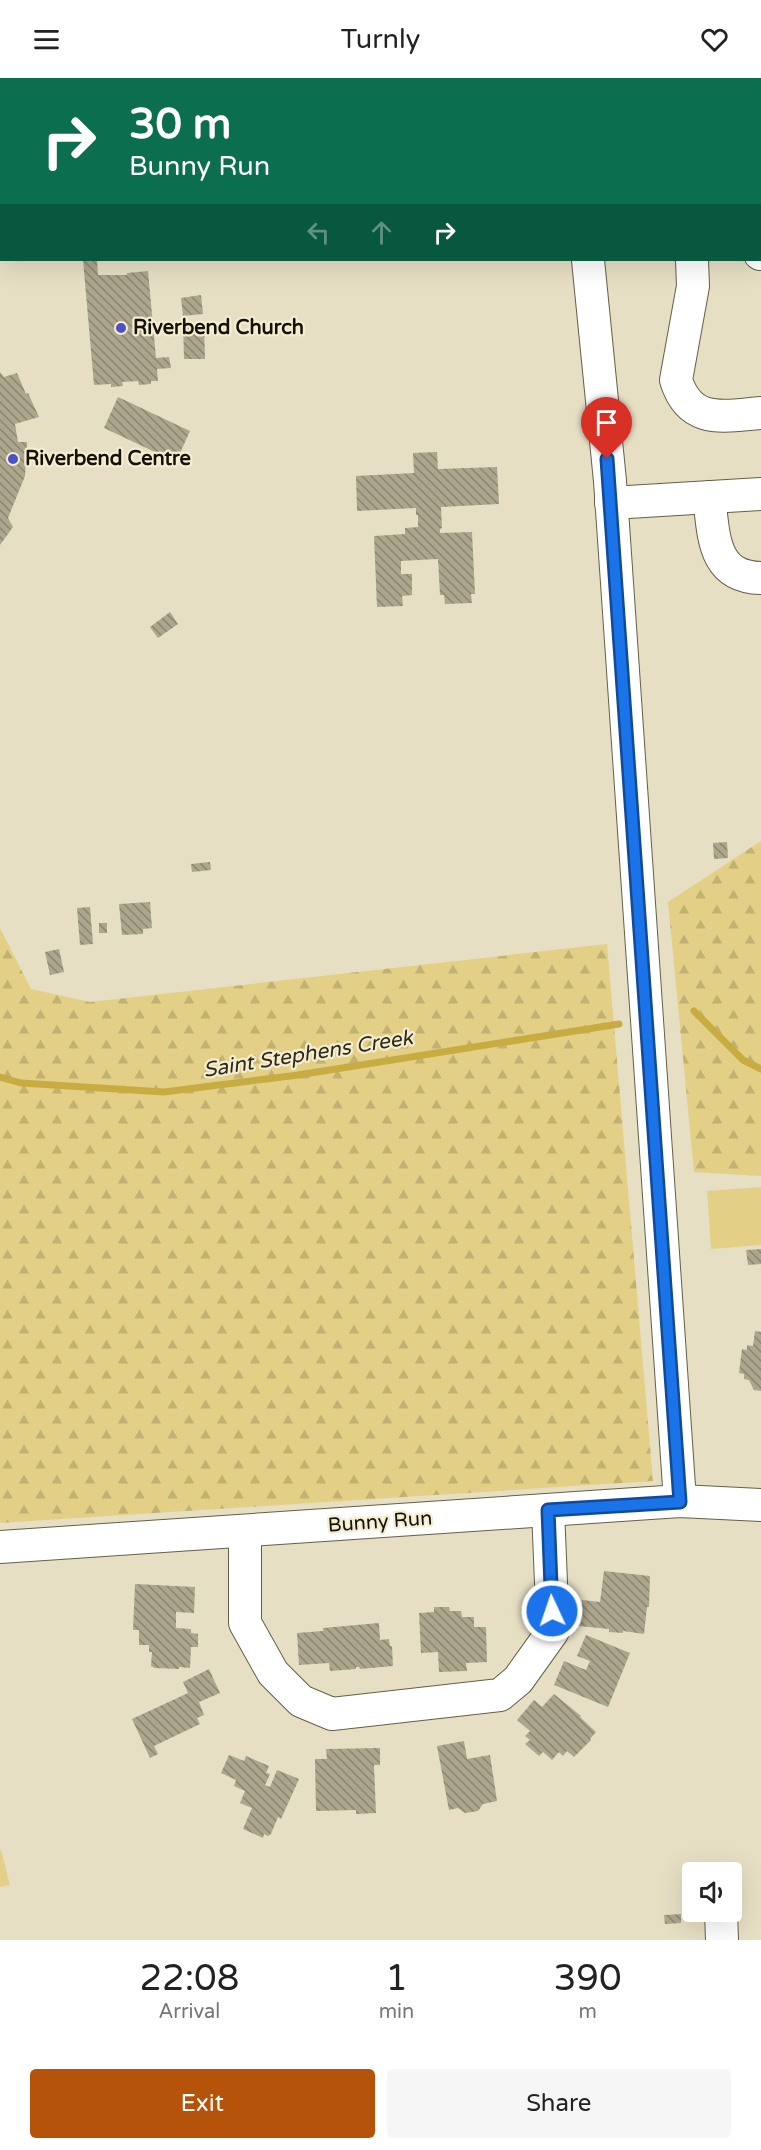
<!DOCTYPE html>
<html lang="en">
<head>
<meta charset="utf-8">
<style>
  body { margin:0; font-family:"Varela Round",sans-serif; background:#f6f6f6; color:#222; height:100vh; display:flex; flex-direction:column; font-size:22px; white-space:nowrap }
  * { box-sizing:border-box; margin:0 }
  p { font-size:20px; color:#767676 }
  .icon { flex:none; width:33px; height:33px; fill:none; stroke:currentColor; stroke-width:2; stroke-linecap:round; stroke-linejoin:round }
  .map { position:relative; height:1862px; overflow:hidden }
  .details { display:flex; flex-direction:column; background:#fff; flex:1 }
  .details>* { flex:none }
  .hud { position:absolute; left:0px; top:0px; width:762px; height:183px; box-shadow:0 6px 24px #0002; background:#0b6e4f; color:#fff; overflow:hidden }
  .tools { position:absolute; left:682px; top:1784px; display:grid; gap:12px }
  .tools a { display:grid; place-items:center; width:60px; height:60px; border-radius:6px; background:#fff; box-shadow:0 6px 24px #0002; font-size:30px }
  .pin { position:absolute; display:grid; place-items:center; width:51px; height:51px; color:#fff; margin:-62px -26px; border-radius:50% 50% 50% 0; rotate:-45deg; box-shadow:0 0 6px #0007 }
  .pin .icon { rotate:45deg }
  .me { position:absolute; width:66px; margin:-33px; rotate:357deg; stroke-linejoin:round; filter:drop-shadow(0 0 4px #0008) }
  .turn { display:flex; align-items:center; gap:21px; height:126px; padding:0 30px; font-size:27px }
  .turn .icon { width:78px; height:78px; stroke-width:2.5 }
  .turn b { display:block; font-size:42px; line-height:51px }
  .lanes { display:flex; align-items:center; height:57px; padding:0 30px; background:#0003; justify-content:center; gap:30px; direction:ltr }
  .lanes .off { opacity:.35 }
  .eta { display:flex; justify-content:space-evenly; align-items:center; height:102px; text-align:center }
  .eta b { font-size:36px; font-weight:600; line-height:42px }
  .button { display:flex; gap:12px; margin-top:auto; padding:12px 30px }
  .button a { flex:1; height:69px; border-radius:6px; background:#b45309; color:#fff; font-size:24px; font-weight:600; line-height:69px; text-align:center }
  .button a+a { background:#f6f6f6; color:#222 }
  header { display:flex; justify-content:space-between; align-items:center; height:78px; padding:0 30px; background:#fff; font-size:27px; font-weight:600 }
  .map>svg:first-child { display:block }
</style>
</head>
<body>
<header><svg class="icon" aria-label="menu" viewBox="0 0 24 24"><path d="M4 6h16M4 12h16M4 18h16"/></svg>Turnly<svg class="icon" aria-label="heart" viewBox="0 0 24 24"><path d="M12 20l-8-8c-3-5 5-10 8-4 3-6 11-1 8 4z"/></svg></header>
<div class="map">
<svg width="761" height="1862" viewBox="0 0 761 1862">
  <defs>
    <pattern id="forest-firs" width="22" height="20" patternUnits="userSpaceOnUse" patternTransform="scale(1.5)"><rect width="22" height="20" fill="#e3d086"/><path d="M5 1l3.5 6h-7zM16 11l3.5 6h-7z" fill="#c2b272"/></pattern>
    <pattern id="building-back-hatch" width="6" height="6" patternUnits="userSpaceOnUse" patternTransform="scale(1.5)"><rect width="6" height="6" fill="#aca68c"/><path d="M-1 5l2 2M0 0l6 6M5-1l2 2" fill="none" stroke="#8b8671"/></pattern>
  </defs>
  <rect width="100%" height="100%" fill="#e6dfc4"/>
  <g fill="#e3d086">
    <polygon points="761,1109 761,1167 711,1171 707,1113"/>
    <polygon points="1,1772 10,1807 0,1809 0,1773"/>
  </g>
  <g fill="url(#forest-firs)">
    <polygon points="761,763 761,1098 694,1094 668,824"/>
    <polygon points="0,850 31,911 90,924 607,866 653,1403 0,1445"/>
  </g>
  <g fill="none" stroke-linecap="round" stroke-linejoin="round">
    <g stroke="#c7ad41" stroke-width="7">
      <polyline points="694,933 743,982 761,991"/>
      <polyline points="0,999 21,1005 164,1014 298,997 619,946"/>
    </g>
  </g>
  <g fill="url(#building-back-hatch)">
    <polygon points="83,182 97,182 98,197 127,197 127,195 148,193 156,280 169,279 171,290 157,291 158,303 151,303 151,306 139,307 138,303 122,304 123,308 111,309 111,306 94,307"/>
    <polygon points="201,217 203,236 183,238 181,220"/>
    <polygon points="204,245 205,281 184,281 183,246"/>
    <polygon points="0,294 4,299 17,295 26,316 28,315 39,339 15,346 18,364 27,364 25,398 8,440 13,449 0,467"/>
    <polygon points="118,319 190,353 176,384 104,350"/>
    <polygon points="437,374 438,391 497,389 499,426 441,429 442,450 440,451 440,455 472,454 475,516 471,516 472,525 445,526 444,517 440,517 438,481 401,483 401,496 412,496 412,517 402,518 403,528 377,529 374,458 405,456 405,450 418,449 418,437 416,437 416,430 357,433 356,398 414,395 413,375"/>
    <polygon points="170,534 178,546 158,560 150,549"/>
    <polygon points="727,764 728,780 714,781 713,765"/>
    <polygon points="210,784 211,792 192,794 191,786"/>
    <polygon points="150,824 152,850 143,851 143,856 122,857 119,826"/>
    <polygon points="90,829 93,866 80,867 77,830"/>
    <rect x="99" y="845" width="8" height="10"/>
    <polygon points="59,871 64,894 50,897 45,874"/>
    <polygon points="761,1171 761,1186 748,1187 746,1172"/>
    <polygon points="755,1253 761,1254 761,1313 754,1312 749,1302 744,1301 744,1296 739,1295 742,1271 747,1272 747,1267 753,1268"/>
    <polygon points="604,1493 650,1498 649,1529 647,1529 644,1556 623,1553 623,1555 609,1554 609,1551 579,1548 582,1522 600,1524"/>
    <polygon points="135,1506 195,1509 194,1535 176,1534 176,1550 191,1551 191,1555 198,1556 198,1569 191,1569 190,1590 179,1589 179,1591 155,1590 151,1588 152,1574 149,1574 149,1567 139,1567 139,1552 133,1552"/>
    <polygon points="434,1529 449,1529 450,1533 461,1533 462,1539 474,1539 474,1549 486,1549 487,1584 466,1585 467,1593 439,1594 438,1574 421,1575 419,1535 434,1534"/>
    <polygon points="379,1545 380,1562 389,1561 390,1568 392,1568 393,1588 360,1591 359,1589 356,1589 356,1591 330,1593 329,1585 299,1587 297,1555 323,1553 323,1550"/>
    <polygon points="586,1557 630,1575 608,1629 554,1607 564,1583 586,1592 590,1583 577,1578"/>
    <polygon points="209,1591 220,1615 199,1624 204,1637 197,1640 200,1646 154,1668 158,1676 150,1680 132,1641 188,1615 183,1604"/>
    <polygon points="554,1616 581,1638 580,1639 596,1654 590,1661 591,1662 574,1679 567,1673 563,1678 559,1674 552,1682 543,1674 539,1678 525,1666 530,1662 525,1658 530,1653 517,1642 534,1622 542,1629"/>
    <polygon points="464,1663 467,1681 490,1677 497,1723 483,1726 478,1733 465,1735 458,1730 449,1732 437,1668"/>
    <polygon points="380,1670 380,1687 374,1687 376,1735 356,1736 356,1732 316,1733 315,1681 327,1681 326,1671"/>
    <polygon points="229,1677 244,1683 246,1678 269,1688 266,1695 270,1696 265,1707 270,1709 277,1692 299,1701 281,1741 278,1739 271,1756 268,1758 264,1756 263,1760 243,1751 252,1730 240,1725 245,1713 234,1708 236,1702 221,1695"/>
    <polygon points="681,1836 681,1845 665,1846 664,1837"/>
  </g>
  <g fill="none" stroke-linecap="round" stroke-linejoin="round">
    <defs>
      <g id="minor">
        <polyline points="571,0 571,2"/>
        <polyline points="679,0 679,2"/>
        <polyline points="760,176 761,176"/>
        <polyline points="588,182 610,403 680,1423"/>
        <path d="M 692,182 L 693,208 L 676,302 C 690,347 723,338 761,335"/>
        <path d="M 709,419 C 714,457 712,499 761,500"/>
        <polyline points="611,425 761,416"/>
        <polyline points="245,1453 245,1545 273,1595 301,1623 332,1636 500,1617 518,1602 553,1553 548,1432"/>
        <polyline points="0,1469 680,1423 761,1427"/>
        <polyline points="721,1833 722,1862"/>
      </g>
    </defs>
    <use href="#minor" stroke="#655f47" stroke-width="34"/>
    <use href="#minor" stroke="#fff" stroke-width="32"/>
  </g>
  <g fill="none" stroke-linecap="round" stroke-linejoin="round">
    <defs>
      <polyline id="route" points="552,1533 548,1432 680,1424 607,381"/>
    </defs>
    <use href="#route" stroke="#114b97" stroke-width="15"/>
    <use href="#route" stroke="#1a73e8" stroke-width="10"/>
  </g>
  <g fill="#4b51c7" stroke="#f4edd1" stroke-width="2">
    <circle cx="121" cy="250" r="6"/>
    <circle cx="13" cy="381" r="6"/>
  </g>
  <g text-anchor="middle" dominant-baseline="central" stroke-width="4.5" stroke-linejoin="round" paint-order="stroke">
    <g font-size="20" font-weight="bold" fill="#151309" stroke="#f4edd1" text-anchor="start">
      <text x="133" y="250">Riverbend Church</text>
      <text x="25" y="381">Riverbend Centre</text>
    </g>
    <g font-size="20" fill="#151309" stroke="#f4edd1">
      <text transform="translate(380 1444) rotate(-4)">Bunny Run</text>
    </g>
    <g font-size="21" font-style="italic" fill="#2e2916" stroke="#f4edd1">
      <text transform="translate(308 976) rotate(-9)">Saint Stephens Creek</text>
    </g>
  </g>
</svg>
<div class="tools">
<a><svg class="icon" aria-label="sound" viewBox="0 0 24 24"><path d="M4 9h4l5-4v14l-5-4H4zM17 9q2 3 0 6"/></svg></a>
</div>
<div class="pin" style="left:607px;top:381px;background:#d93025"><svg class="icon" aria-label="arrive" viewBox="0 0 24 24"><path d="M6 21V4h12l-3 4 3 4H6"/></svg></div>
<svg class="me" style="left:552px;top:1533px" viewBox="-20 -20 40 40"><circle r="17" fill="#1a73e8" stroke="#fff" stroke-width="3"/><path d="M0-11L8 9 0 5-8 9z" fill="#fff"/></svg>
<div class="hud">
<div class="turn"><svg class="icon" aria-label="right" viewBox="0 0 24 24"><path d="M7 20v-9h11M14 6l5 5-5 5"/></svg><div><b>30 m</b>Bunny Run</div></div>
<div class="lanes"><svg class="icon off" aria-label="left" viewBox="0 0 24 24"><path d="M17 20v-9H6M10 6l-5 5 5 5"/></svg><svg class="icon off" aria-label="ahead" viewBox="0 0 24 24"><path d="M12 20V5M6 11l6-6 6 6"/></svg><svg class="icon" aria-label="right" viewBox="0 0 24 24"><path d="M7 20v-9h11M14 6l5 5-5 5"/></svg></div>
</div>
</div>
<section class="details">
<div class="eta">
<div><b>22:08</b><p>Arrival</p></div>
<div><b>1</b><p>min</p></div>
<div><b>390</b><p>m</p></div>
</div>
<div class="button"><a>Exit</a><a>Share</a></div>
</section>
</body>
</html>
